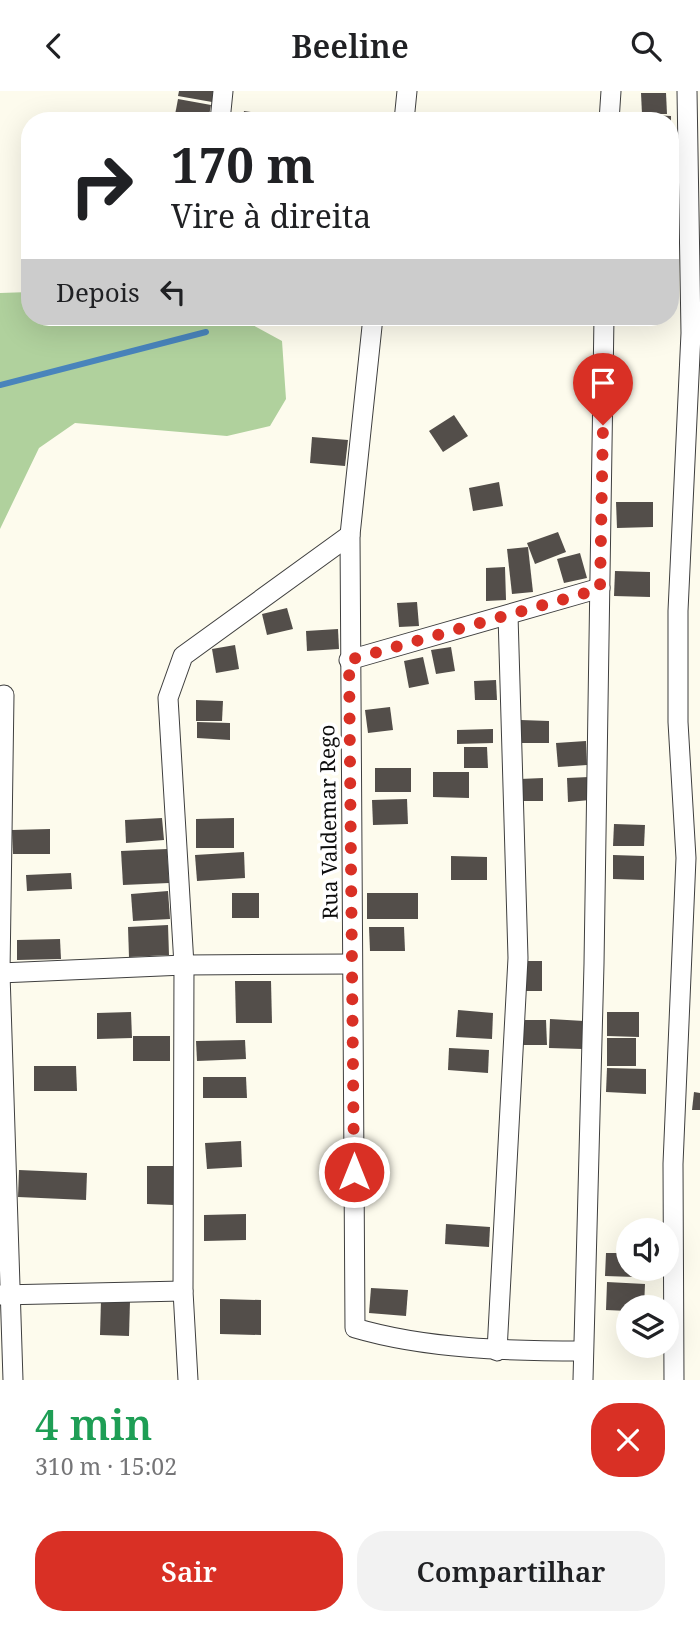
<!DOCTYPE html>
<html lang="pt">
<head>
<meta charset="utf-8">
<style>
  body { margin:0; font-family:"Noto Serif",serif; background:#f2f2f2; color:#202124; height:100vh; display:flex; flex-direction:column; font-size:26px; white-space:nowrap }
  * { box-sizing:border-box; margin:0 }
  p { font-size:23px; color:#757577 }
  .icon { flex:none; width:38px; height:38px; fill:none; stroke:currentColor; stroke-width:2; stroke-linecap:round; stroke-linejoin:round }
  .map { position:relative; height:1289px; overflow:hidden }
  .details { display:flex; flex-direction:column; background:#fff; flex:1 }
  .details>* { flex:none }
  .top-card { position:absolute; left:21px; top:21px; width:658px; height:214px; border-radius:28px; box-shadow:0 7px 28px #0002; background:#fff; color:#202124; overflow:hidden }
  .tools { position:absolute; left:616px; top:1127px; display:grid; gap:14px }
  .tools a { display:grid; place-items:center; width:63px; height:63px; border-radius:50%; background:#fff; box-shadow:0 7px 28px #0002; font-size:35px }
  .pin { position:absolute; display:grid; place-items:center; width:60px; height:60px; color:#fff; margin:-72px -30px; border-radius:50% 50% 50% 0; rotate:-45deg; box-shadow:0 0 7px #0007 }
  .pin .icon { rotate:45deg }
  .me { position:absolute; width:77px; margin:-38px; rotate:0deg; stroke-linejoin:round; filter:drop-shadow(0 0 5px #0008) }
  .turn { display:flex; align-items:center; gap:24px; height:147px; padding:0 35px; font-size:32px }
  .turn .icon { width:91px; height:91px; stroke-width:2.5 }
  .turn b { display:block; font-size:49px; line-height:60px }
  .then { display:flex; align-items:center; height:66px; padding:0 35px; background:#0003; gap:14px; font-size:26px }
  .round { display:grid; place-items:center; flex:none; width:74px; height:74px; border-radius:28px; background:#f2f2f2 }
  .summary { display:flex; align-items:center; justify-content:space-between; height:119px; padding:0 35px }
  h1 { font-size:42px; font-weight:600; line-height:52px; color:#1e9e55 }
  .primary-button { display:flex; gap:14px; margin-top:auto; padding:14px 35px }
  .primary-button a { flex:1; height:80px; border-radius:28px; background:#d93025; color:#fff; font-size:28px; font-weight:600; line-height:80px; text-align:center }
  .primary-button a+a { background:#f2f2f2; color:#202124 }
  header { display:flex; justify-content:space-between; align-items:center; height:91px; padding:0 35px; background:#fff; font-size:32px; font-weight:600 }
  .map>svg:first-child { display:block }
</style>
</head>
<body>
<header><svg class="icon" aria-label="back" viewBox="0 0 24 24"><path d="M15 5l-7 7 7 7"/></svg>Beeline<svg class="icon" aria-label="search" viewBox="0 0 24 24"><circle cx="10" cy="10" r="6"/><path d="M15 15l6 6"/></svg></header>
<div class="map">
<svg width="700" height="1289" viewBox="0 0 700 1289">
  <rect width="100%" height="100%" fill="#fdfbed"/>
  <polygon fill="#b0d19d" points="30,201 30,226 238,226 282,250 286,308 270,335 227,345 75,332 39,357 0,438 0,202"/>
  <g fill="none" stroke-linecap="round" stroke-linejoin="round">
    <polyline stroke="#4984bb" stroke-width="6" points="0,294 206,241"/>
  </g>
  <g fill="#534e4a">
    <polygon points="179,0 213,0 212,11 178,5"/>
    <polygon points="641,2 666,2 667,23 642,23"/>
    <polygon points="178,8 211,14 208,30 174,29"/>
    <polygon points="244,20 273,24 273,30 242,30"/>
    <polygon points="353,21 388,25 387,30 352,30"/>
    <polygon points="417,24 448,28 448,30 416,30"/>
    <polygon points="653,24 671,25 671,30 653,30"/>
    <polygon points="670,90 677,90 678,113 670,113"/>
    <polygon points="454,324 468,345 443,361 429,340"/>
    <polygon points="312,346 348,349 345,375 310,372"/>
    <polygon points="499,391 503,415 473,420 469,397"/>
    <polygon points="616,411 653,411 653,436 617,437"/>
    <polygon points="558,441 566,461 535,473 527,452"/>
    <polygon points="528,456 533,501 512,503 507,458"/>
    <polygon points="580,462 587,487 564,492 557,468"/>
    <polygon points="505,476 506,509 486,510 486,477"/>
    <polygon points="615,480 650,481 650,506 614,505"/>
    <polygon points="417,511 419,535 399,536 397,512"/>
    <polygon points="287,517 293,538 267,544 262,523"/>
    <polygon points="338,538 339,558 307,560 306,540"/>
    <polygon points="235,554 239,578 216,582 212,558"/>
    <polygon points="451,556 455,580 436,583 431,559"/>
    <polygon points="423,566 429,593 409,597 404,570"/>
    <polygon points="496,589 497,609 475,609 474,590"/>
    <polygon points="196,609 223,610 222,630 196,630"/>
    <polygon points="390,616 393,639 368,642 365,619"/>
    <polygon points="521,629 549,630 549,652 521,652"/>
    <polygon points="197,631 230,632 230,649 197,647"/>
    <polygon points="493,638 493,652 457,653 457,639"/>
    <polygon points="586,650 587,674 558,676 556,652"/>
    <polygon points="464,656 487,656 488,677 464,677"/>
    <rect x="375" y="677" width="36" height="24"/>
    <polygon points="433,681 469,681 469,707 433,706"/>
    <polygon points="589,686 590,709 568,711 567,687"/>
    <polygon points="543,687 543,710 521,710 520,688"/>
    <polygon points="407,708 408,733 373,734 372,709"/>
    <polygon points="162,727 164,749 126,752 125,729"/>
    <polygon points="234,727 234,757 196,757 196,728"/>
    <polygon points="614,733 645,734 644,755 613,755"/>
    <polygon points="50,738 50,763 13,763 12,739"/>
    <polygon points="167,758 169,792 123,794 121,760"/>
    <polygon points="244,761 245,787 197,790 195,764"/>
    <polygon points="613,764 644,765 644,789 613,788"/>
    <polygon points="451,765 487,766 487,789 451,789"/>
    <polygon points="71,782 72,798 27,800 26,784"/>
    <polygon points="168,800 170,828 133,830 131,803"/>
    <rect x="232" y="802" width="27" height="25"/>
    <rect x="367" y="802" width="51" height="26"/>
    <polygon points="168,834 169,864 129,866 128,836"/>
    <polygon points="369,836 404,836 405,860 370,860"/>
    <polygon points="60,848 61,868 17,869 17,849"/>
    <rect x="521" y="870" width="21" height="30"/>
    <polygon points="235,890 271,890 272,932 236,932"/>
    <polygon points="458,919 493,922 492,948 456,946"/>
    <polygon points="131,921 132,947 97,948 97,922"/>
    <polygon points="607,921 639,921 639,946 607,945"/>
    <polygon points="550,928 584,930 583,958 549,957"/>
    <polygon points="518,929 546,929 547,954 519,954"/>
    <rect x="133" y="945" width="37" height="25"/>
    <rect x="607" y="947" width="29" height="28"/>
    <polygon points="245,949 246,968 197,970 196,950"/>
    <polygon points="449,957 489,959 488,982 448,979"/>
    <polygon points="34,975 76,975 77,1000 34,1000"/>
    <polygon points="607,977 646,978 646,1003 606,1001"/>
    <polygon points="203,986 246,986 247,1007 203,1007"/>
    <polygon points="694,1001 700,1002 700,1019 692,1019"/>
    <polygon points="241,1050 242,1076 207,1078 205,1052"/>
    <polygon points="147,1075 175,1075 174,1114 147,1113"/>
    <polygon points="19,1079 87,1082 86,1109 18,1106"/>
    <polygon points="246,1123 246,1149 204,1150 204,1124"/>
    <polygon points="446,1133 490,1136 489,1156 445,1153"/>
    <polygon points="606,1162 628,1162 628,1178 635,1178 635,1186 605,1185"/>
    <polygon points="607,1191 645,1193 644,1216 628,1216 628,1220 606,1219"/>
    <polygon points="371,1197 408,1199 406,1225 369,1222"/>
    <polygon points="220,1208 261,1209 261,1244 220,1243"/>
    <polygon points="101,1209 130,1210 129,1245 100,1244"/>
  </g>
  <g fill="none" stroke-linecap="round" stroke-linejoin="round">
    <defs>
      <g id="minor">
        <polyline points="220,30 223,0"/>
        <polyline points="404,30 407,0"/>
        <polyline points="609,30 611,0"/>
        <path d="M 373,226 L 350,444 L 355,1237 C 426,1258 509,1260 583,1260"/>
        <polyline points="349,569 600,497"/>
        <polyline points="4,604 0,882 13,1289"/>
        <polyline points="0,882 184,874 352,873"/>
        <polyline points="0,1204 183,1200"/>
        <polyline points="497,1260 518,867 508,524"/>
        <polyline points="188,1289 183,1200 184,874 168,607 183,565 350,444"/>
        <polyline points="583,1289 594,873 604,226"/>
        <polyline points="674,1289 673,1073 686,767 678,631 678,520 691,242 687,0"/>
      </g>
    </defs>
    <use href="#minor" stroke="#3f3f3f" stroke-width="21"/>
    <use href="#minor" stroke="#fff" stroke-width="19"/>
  </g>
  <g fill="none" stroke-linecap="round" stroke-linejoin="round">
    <polyline stroke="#d93025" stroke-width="12" stroke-dasharray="0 21.6" points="354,1081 349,569 600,498 603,334"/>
  </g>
  <g text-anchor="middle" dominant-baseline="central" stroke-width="7" stroke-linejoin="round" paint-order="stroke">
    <g font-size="21" fill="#0c0c0c" stroke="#fff">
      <text transform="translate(328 731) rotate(-91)">Rua Valdemar Rego</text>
    </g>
  </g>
</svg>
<div class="tools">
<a><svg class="icon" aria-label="sound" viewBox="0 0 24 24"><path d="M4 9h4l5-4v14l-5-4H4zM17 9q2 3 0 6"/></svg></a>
<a><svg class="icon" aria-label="layers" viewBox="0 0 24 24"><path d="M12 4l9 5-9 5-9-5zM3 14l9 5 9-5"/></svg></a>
</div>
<div class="pin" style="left:603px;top:334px;background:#d93025"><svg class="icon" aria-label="arrive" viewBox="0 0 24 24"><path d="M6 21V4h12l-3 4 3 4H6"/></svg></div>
<svg class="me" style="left:354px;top:1081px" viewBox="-20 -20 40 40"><circle r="17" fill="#d93025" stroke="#fff" stroke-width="3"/><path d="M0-11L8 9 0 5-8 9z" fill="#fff"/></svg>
<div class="top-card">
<div class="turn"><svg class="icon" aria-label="right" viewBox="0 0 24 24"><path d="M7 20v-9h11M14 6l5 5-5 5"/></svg><div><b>170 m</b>Vire à direita</div></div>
<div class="then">Depois<svg class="icon" aria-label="left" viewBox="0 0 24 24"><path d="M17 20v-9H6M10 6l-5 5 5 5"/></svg></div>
</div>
</div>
<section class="details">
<div class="summary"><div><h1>4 min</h1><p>310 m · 15:02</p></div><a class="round" style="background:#d93025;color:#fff"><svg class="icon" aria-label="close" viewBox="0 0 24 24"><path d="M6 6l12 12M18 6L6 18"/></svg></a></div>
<div class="primary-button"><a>Sair</a><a>Compartilhar</a></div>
</section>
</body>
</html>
